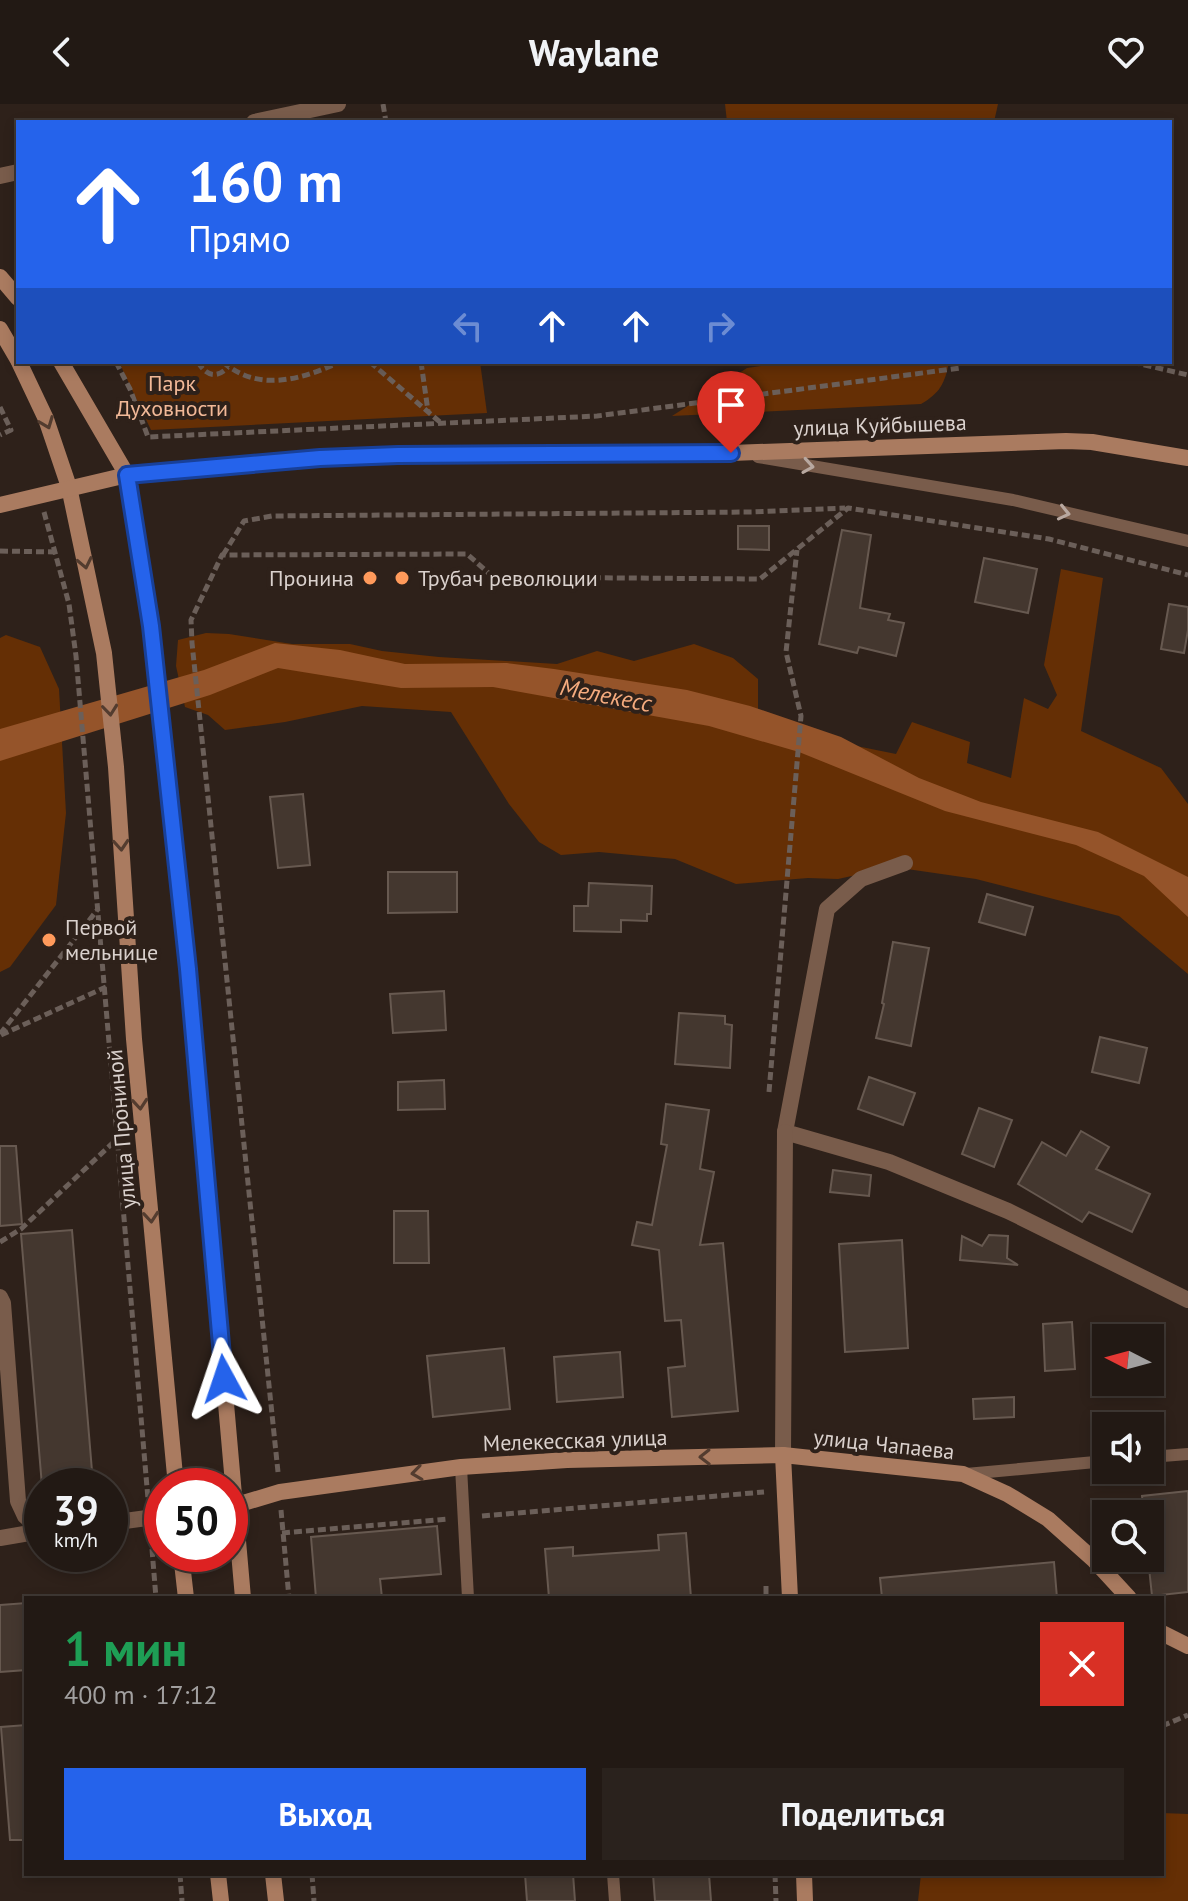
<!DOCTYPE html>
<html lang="ru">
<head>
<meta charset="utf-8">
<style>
  body { margin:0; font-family:"PT Sans",sans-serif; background:#2a221d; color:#f1f3f6; height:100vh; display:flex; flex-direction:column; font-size:30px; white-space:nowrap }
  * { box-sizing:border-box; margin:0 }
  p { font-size:26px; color:#a2a0a0 }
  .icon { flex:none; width:44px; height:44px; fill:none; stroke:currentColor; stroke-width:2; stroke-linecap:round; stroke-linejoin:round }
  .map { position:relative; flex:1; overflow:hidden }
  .panel { position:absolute; left:24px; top:1492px; width:1140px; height:280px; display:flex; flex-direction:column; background:#221914; border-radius:0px; box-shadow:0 4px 12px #0003,0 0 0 2px #3f3834 }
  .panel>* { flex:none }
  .banner { position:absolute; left:16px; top:16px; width:1156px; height:244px; border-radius:0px; box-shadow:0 4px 12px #0003,0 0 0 2px #3f3834; background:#2563eb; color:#fff; overflow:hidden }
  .needle { width:52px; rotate:276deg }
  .buttons { position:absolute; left:1092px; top:1220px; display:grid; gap:16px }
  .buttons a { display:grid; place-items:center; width:72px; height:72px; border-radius:0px; background:#221914; box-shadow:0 4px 12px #0003,0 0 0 2px #3f3834; font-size:40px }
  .speed { position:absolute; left:24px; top:1364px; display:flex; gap:16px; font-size:40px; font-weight:700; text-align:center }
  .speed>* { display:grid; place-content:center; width:104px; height:104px; border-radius:50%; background:#221914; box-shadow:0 4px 12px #0003,0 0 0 2px #3f3834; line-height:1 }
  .speed small { font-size:20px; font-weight:400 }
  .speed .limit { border:12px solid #d22; background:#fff; color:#111 }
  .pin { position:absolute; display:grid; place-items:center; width:68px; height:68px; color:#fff; margin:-82px -34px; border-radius:50% 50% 50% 0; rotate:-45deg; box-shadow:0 0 8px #0007 }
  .pin .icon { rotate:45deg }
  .me { position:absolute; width:88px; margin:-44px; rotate:355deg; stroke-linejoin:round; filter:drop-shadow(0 0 6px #0008) }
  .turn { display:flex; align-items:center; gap:28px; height:168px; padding:0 40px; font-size:36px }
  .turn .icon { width:104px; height:104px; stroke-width:2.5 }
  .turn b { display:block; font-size:56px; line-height:68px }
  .lanes { display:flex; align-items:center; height:76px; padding:0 40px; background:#0003; justify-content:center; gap:40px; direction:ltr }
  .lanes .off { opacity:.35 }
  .round { display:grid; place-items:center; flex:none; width:84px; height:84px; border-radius:0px; background:#2a221d }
  .headline { display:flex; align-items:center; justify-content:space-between; height:136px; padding:0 40px }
  h1 { font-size:48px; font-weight:700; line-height:60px; color:#1e9e55 }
  .action { display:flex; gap:16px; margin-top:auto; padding:16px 40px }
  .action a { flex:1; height:92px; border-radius:0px; background:#2563eb; color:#fff; font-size:32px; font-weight:700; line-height:92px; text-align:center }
  .action a+a { background:#2a221d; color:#f1f3f6 }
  header { display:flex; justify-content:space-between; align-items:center; height:104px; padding:0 40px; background:#221914; font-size:36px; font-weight:700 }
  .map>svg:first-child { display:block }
</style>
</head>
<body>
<header><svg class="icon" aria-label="back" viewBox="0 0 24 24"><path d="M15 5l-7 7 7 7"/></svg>Waylane<svg class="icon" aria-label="heart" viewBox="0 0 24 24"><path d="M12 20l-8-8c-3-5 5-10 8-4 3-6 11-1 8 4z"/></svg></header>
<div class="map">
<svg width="1188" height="1797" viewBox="0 0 1188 1797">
  <rect width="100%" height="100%" fill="#2e211a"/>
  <g fill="#652f05">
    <polygon points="725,0 998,0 994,18 727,18"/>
    <polygon points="119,258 480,258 487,309 151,326"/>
    <path d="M 789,258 L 949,258 C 945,279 940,289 921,300 L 672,312 L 747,264 Z"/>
    <polygon points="1061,465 1103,474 1081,627 1161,664 1188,700 1188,870 1119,812 976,775 893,763 838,775 808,774 736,780 675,755 599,748 561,751 539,738 509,700 451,608 362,602 285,618 225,626 208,611 185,603 176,562 178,536 206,529 229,530 292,540 350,540 382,547 439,553 557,560 597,547 634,557 694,540 733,554 758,575 758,608 822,635 896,650 912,618 970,638 967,659 1011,674 1024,594 1048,605 1057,591 1044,561"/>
    <polygon points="6,531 40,543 59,585 66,709 56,801 10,863 0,868 0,534"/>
    <polygon points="1162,1709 1188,1710 1188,1797 918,1797 921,1770 1162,1770"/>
  </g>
  <polygon fill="#95542a" points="275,539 340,546 405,560 507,559 554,565 687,586 750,602 841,633 919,674 981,698 1098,728 1188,773 1188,813 1144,772 1076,741 945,707 799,648 709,622 493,583 401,584 278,564 210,591 0,657 0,625 204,566"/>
  <g fill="#44372f" stroke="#675950" stroke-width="2">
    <polygon points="738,422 769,422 769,446 738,445"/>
    <polygon points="842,426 871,431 860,504 890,510 888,516 904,519 896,552 859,543 857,549 819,540"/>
    <polygon points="984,454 1037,465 1028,509 975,498"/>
    <polygon points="1169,500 1188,503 1188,526 1184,549 1161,545"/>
    <polygon points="303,690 310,761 278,764 270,693"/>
    <polygon points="388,768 457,768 457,808 388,809"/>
    <polygon points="589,779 652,782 651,810 647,810 647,817 621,816 621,828 574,827 574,802 588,802"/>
    <polygon points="987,790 1033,803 1025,831 979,818"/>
    <polygon points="893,838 929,844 911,942 876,934 884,900 882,899"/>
    <polygon points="444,887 446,926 393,929 390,890"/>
    <polygon points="679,909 725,912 725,920 732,921 730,964 675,960"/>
    <polygon points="1100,933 1147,944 1139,979 1092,968"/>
    <polygon points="869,973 915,989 903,1021 858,1005"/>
    <polygon points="444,976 445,1005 398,1006 398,978"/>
    <polygon points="666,1000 709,1006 700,1065 714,1068 700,1141 723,1139 738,1307 672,1313 668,1264 685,1262 681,1216 665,1217 659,1146 632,1141 637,1118 652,1121 667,1041 661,1040"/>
    <polygon points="979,1004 1012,1016 994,1063 962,1050"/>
    <polygon points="1081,1027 1109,1043 1096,1065 1150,1090 1132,1128 1089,1108 1082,1118 1018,1080 1042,1038 1066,1052"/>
    <polygon points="0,1042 16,1042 22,1120 0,1122"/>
    <polygon points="833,1066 871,1071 869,1092 830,1088"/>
    <polygon points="394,1107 428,1107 429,1159 394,1159"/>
    <polygon points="72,1126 93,1379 42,1382 21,1130"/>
    <polygon points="989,1131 1008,1132 1007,1154 1018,1161 960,1156 962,1132 982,1142"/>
    <polygon points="902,1136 908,1244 845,1248 839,1140"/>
    <polygon points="1072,1218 1075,1265 1045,1267 1043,1220"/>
    <polygon points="504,1244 510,1305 433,1313 427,1252"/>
    <polygon points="620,1248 623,1293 557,1298 554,1253"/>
    <polygon points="1014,1293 1014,1313 974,1315 973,1295"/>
    <polygon points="1188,1387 1188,1488 1152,1492 1148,1454 1150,1410 1144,1410 1142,1392"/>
    <polygon points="437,1422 441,1470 380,1475 382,1494 316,1494 311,1433"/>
    <polygon points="686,1429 691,1494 549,1494 545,1445 573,1443 573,1452 659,1446 658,1431"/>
    <polygon points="1054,1458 1057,1494 882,1494 880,1474"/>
    <polygon points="26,1499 26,1566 0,1568 0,1501"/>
    <polygon points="26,1621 26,1736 10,1736 1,1623"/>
    <polygon points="525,1770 573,1770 575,1797 527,1797"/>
    <polygon points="653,1770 709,1770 711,1797 655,1797"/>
  </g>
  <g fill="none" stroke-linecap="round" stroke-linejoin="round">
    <g stroke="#6b5f59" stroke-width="5" stroke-dasharray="8 4" stroke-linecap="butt">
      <polyline points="383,0 386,18"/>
      <polyline points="116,258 130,285 148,333 597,312 960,264"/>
      <path d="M 198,258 C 206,272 217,275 228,263"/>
      <path d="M 223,258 C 259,289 302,275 340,258"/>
      <polyline points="370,258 441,319"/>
      <polyline points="421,258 428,307"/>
      <polyline points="1132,258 1188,271"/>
      <polyline points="0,303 11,326 0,331"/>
      <polyline points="44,408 69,500 76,552 148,1395"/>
      <polyline points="0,447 55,448"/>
      <polyline points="223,451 244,417 272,412 752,408 845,404"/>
      <polyline points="0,930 98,805"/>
      <polyline points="1,931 106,883"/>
      <polyline points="769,988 801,612 786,548 797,446"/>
      <polyline points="0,1138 21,1125 117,1035"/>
      <polyline points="278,1368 192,539 191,516 222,451 467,450 493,473 760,475 848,404 1049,435 1188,471"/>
      <polyline points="281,1406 289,1494"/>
      <polyline points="482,1412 764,1388"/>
      <polyline points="282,1429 448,1415"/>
      <polyline points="151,1433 156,1494"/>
      <polyline points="766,1482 766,1494"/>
      <polyline points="1162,1622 1188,1611"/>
      <polyline points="180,1770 182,1797"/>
      <polyline points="312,1770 314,1797"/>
      <polyline points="775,1770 776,1797"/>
    </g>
    <g stroke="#795c4b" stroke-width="12">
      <polyline points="758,353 1013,396 1188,437"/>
      <polyline points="1150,1353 1188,1350"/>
      <polyline points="461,1363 468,1494"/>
      <polyline points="966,1370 1106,1357"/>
      <polyline points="613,1770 615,1797"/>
    </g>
    <g stroke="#795c4b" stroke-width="16">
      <polyline points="254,18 338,0"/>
      <polyline points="0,72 18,68"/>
      <polyline points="905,759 861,775 827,805 785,1028 889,1058 1008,1107 1188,1196"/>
      <polyline points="0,1193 3,1199 18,1397 25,1412 42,1427"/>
      <polyline points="783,1351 785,1028"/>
      <polyline points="110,1419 162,1412"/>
      <polyline points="0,1434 41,1427"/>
    </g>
    <g stroke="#aa7b60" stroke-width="16">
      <polyline points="0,173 18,194"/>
      <polyline points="0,225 18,256"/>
      <polyline points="19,258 46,315 69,383 104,549 116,663 134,935 176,1382"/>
      <polyline points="61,258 127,371 151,522 188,865 243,1494"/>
      <polyline points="0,401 127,371 320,354 398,351 731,349 1066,337 1092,338 1188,354"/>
      <polyline points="783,1351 790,1494"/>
      <polyline points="230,1403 280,1388 461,1363 567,1356 783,1351 963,1370 1007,1390 1048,1415 1094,1456 1129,1494"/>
      <polyline points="181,1450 186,1494"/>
      <polyline points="1162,1529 1188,1542"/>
      <polyline points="218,1770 221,1797"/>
      <polyline points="273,1770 276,1797"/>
      <polyline points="804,1770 805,1797"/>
    </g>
  </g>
  <defs><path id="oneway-chevron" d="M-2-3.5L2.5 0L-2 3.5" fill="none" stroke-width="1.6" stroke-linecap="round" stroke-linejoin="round" transform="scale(2)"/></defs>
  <g stroke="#533c2f">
    <use href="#oneway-chevron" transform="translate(47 319) rotate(69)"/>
    <use href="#oneway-chevron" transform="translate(85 459) rotate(78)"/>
    <use href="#oneway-chevron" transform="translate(110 606) rotate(84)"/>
    <use href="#oneway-chevron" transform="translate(121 741) rotate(86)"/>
    <use href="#oneway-chevron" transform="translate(140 1000) rotate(85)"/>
    <use href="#oneway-chevron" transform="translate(151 1113) rotate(85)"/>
    <use href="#oneway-chevron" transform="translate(705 1353) rotate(179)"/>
    <use href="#oneway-chevron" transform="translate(417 1369) rotate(172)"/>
  </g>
  <g stroke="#b8a8a0">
    <use href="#oneway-chevron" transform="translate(808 362) rotate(9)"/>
    <use href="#oneway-chevron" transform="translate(1064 409) rotate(13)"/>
  </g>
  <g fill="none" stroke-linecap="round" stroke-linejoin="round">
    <defs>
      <polyline id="route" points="224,1275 188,865 151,522 127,371 320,354 398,351 731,349"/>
    </defs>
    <use href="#route" stroke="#184099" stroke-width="20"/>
    <use href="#route" stroke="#2563eb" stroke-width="14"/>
  </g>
  <g fill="#ff9a5b" stroke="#2e211a" stroke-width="3">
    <circle cx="370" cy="474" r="8"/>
    <circle cx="402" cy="474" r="8"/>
    <circle cx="49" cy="836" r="8"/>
  </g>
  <g text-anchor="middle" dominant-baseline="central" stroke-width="8" stroke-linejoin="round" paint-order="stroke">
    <g font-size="22" fill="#f2b998" stroke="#2e211a">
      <text x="172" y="279">Парк<tspan x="172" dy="25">Духовности</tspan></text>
    </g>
    <g font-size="22" fill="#dad1cd" stroke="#2e211a">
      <text transform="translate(880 321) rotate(-2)">улица Куйбышева</text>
      <text transform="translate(121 1025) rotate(-95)">улица Прониной</text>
      <text transform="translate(575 1336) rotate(-2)">Мелекесская улица</text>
      <text transform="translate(884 1340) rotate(6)">улица Чапаева</text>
    </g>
    <g font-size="22" fill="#dad1cd" stroke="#2e211a" text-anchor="start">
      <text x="354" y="474" text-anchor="end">Пронина</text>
      <text x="418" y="474">Трубач революции</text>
      <text x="65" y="823">Первой<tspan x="65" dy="25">мельнице</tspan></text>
    </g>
    <g font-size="24" font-style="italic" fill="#f5ab7e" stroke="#2e211a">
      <text transform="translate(606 591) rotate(11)">Мелекесс</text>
    </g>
  </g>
</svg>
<div class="buttons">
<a><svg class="needle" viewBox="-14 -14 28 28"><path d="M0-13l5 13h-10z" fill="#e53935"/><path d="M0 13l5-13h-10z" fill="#a2a0a0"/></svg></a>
<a><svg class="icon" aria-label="sound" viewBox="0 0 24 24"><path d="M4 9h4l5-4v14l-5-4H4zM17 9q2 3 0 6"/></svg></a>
<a><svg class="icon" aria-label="search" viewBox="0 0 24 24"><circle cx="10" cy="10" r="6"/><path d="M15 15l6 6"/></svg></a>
</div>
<div class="speed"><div>39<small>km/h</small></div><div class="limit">50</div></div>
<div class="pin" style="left:731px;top:349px;background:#d93025"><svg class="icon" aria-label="arrive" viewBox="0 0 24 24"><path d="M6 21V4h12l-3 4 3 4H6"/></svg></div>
<svg class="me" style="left:224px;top:1275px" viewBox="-20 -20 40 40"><path d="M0-17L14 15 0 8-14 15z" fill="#2563eb" stroke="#fff" stroke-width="4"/></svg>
<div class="banner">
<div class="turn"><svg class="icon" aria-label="ahead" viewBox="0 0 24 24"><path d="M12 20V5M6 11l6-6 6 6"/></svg><div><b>160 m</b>Прямо</div></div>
<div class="lanes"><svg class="icon off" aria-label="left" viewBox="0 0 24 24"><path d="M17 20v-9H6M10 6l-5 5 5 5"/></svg><svg class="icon" aria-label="ahead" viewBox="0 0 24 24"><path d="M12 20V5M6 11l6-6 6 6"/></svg><svg class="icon" aria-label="ahead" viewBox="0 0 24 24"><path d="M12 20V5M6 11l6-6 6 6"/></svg><svg class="icon off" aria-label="right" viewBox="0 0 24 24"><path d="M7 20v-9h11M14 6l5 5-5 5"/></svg></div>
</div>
<section class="panel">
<div class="headline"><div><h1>1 мин</h1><p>400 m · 17:12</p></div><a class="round" style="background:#d93025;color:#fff"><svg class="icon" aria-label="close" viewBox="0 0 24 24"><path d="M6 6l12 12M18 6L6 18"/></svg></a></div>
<div class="action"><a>Выход</a><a>Поделиться</a></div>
</section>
</div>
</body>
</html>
